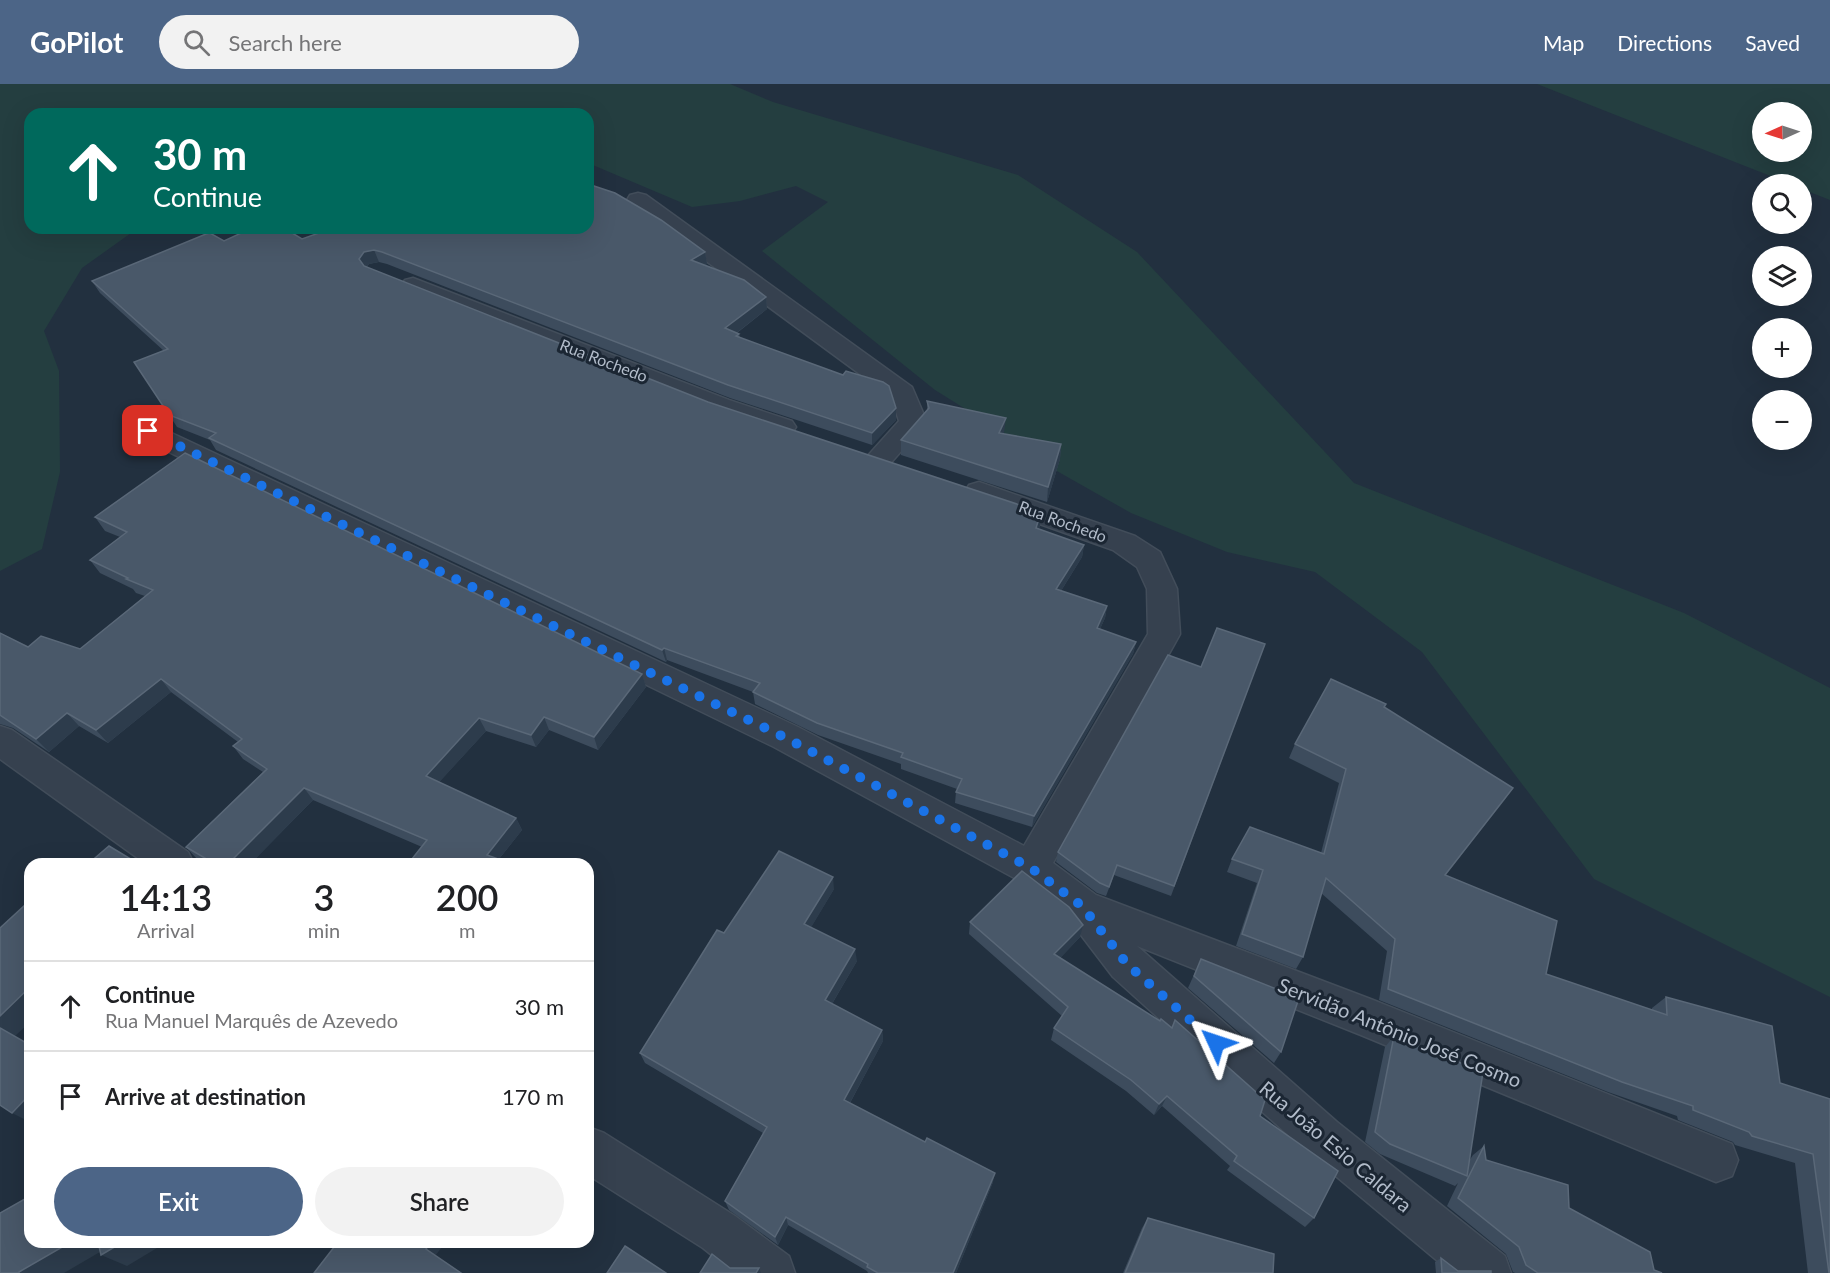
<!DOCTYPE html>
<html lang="en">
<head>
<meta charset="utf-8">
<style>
  body { margin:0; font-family:Lato,sans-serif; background:#f2f2f2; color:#202124; height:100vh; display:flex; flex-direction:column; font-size:22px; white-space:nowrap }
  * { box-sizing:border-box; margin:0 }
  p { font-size:20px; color:#757577 }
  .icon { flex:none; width:33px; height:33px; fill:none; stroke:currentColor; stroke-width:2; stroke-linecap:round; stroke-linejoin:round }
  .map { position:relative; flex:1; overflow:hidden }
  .details { position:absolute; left:24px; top:774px; width:570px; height:390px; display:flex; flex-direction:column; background:#fff; border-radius:18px; box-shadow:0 6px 24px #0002 }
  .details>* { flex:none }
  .top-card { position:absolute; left:24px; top:24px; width:570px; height:126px; border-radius:18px; box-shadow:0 6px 24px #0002; background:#00695c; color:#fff; overflow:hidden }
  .needle { width:39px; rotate:267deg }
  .tools { position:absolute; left:1752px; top:18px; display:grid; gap:12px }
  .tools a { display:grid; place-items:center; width:60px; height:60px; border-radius:50%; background:#fff; box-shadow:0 6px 24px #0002; font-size:30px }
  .pin { position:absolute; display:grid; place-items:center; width:51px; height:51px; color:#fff; margin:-26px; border-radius:12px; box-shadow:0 3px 9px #0006 }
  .me { position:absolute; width:66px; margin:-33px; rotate:312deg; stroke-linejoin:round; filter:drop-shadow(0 0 4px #0008) }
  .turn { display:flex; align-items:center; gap:21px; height:126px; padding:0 30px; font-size:27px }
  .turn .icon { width:78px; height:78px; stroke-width:2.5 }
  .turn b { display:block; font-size:42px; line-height:51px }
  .eta { display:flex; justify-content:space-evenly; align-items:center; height:102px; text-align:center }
  .eta b { font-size:36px; font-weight:600; line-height:42px }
  .action { display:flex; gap:12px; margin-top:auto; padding:12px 30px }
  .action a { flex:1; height:69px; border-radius:36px; background:#4c6587; color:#fff; font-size:24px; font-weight:600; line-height:69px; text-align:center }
  .action a+a { background:#f2f2f2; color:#202124 }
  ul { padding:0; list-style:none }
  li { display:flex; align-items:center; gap:18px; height:90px; padding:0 30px; border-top:2px solid #e0e0e0 }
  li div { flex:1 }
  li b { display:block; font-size:22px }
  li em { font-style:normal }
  header { display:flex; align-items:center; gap:36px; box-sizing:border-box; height:84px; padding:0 30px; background:#4c6587; color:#fff }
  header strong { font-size:28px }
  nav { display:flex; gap:33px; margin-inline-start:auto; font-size:21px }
  .search { width:420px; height:54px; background:#f2f2f2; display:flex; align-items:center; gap:15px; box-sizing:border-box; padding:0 21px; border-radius:33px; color:#757577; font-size:22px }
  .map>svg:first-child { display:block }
</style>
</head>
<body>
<header>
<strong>GoPilot</strong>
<div class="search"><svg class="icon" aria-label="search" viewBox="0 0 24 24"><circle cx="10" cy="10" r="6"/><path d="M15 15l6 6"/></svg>Search here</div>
<nav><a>Map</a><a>Directions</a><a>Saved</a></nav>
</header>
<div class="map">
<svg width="1830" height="1189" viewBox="0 0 1830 1189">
  <rect width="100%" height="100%" fill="#22303f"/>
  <g fill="#243e40" fill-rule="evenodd">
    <polygon points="0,0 730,0 773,18 1018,91 1137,168 1354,399 1684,529 1830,604 1830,913 1594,795 1422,568 1315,488 1227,468 1131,429 1048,382 1004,349 935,306 762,167 828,118 796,102 740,117 692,123 588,79 588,30 30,30 30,144 138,144 82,184 44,247 59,287 60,388 42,465 0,487"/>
    <path d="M 1537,0 L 1830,0 L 1830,116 L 1802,105 L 1802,100 L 1791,100 ZM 1762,28 L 1802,28 L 1802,68 L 1762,68 Z"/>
  </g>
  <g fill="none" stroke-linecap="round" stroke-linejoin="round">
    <defs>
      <g id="street">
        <polygon points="638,109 646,111 912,303 927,338 888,382 878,385 868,382 864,376 899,337 891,313 630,121 627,116 630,111"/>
        <polygon points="413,194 729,316 792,337 796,343 792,349 782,352 711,328 405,206 401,201 405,196"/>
        <polygon points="148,338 798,643 1024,762 1148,550 1147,505 1137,483 1113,466 969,415 965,408 969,401 979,398 1135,452 1160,468 1177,505 1180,550 1053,779 1096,811 1373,916 1732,1060 1738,1076 1732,1092 1716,1098 1361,951 1137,862 1337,1038 1505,1172 1511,1189 1452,1189 1307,1068 1113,893 1068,834 1018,796 774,663 138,353 134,347 138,341"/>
        <polygon points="0,642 12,646 188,768 194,780 146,780 0,675"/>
        <polygon points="588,1043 604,1049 735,1132 789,1172 795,1189 734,1189 703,1164 588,1091"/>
      </g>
    </defs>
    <use href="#street" stroke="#424d5a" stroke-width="3"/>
    <use href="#street" fill="#36414f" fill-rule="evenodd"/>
  </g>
  <g fill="#3d4c5d">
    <polygon points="302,155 705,168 707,180 705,181 766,213 767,225 737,249 739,250 740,254 896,324 896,336 872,361 730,314 387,180 379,178 369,180 367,183 708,318 1040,441 1039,445 1084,461 1082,473 1061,507 1107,522 1105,534 1100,545 1136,558 1133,570 1032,743 955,719 956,708 957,705 901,685 901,680 818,651 755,620 753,608 667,576 666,578 216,366 210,356 177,343 134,278 164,267 100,209 92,197 224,157"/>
    <polygon points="927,317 1004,350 1061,360 1060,375 1047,418 901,371 901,356 927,326"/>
    <polygon points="95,433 642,590 646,603 598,666 549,646 536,663 486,647 439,698 516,734 522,746 499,775 422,763 313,716 250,780 206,780 197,775 186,763 263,688 243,675 233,662 238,658 171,608 108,659 79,642 49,668 13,644 0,640 0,549 28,563 80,565 145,512 136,509 133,505 100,489 90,476 120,453 105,447"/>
    <polygon points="1265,560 1171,812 1114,791 1106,812 1097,809 1056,778 1058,768 1201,583"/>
    <polygon points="1384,623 1513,704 1445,791 1546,890 1652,926 1652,924 1666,913 1780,999 1830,1015 1830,1189 1808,1189 1795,1079 1735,1061 1733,1058 1678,1036 1677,1032 1608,1008 1379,916 1387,867 1321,809 1303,873 1296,885 1236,862 1257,799 1227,788 1232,775 1321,769 1339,699 1289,674 1295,660"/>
    <polygon points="834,805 811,843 857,877 832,920 882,946 883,957 850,1019 993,1098 956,1189 868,1189 867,1187 788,1141 778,1161 729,1126 725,1117 763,1049 645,979 640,969 724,849"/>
    <polygon points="970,838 1080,853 1060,874 1260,1032 1314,1134 1305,1143 1227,1086 1230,1082 1162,1022 1154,1031 1126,1007 1051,956 1054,944 1062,932 969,850"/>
    <polygon points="1201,875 1281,968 1274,979 1188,904"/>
    <polygon points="1394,952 1469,1077 1473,1071 1484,1062 1486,1076 1569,1124 1654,1186 1662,1189 1515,1189 1513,1188 1506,1170 1447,1122 1458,1099 1455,1102 1380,1070 1365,1058 1385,963"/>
    <polygon points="1148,1134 1273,1189 1123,1189 1142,1144"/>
    <polygon points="1441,1174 1458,1187 1491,1189 1436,1189 1435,1178"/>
  </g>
  <g fill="#2d3c4c">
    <polygon points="374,166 379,178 369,180 364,187 359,175 364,168"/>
    <polygon points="705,168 707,180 693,188 691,176"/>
    <polygon points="766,213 767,225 726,257 725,244"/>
    <polygon points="896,324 896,336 872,361 872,349"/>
    <polygon points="1006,334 1004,349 998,364 999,349"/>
    <polygon points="1061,360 1060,375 1047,418 1048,403"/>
    <polygon points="1041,428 1040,441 1035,456 1036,444"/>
    <polygon points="1084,461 1082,473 1054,518 1056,505"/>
    <polygon points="1107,522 1105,534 1095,556 1097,544"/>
    <polygon points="1136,558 1133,570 1032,743 1034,732"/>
    <polygon points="664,564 667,576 666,578 662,566"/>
    <polygon points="642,590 646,603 598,666 594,653"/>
    <polygon points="161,595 171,608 108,659 96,646"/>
    <polygon points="67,629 79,642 49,668 36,655"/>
    <polygon points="544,633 549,646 536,663 531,651"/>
    <polygon points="479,634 486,647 433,705 426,692"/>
    <polygon points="304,704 313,716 250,780 228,780"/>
    <polygon points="1513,704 1504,717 1436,803 1445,791"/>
    <polygon points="516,734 522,746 495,780 487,771"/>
    <polygon points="833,793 834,805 806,852 804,840"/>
    <polygon points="1083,841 1080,853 1052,883 1054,870"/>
    <polygon points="855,865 857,877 827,928 825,916"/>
    <polygon points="30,903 30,938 14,953 0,944 0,932"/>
    <polygon points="588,918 592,925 588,929"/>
    <polygon points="882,946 883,957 846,1026 844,1016"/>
    <polygon points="30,1010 30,1038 12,1029"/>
    <polygon points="1167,1012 1162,1022 1154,1031 1159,1020"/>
    <polygon points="995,1089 993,1098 956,1189 953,1189"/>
    <polygon points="786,1133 788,1141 778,1161 775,1153"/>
    <polygon points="71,1158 117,1158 64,1189 19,1189 19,1188"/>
    <polygon points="123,1158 167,1158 127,1182 101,1171"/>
    <polygon points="431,1158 446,1158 435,1172 426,1165"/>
    <polygon points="759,1184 761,1189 756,1189"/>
  </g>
  <g fill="#495869" stroke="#5a6878" stroke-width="1.5">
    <polygon points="588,100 615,109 661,136 705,168 691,176 744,196 766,213 725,244 739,250 736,252 843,291 846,287 883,298 889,302 896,324 872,349 728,301 382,168 374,166 364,168 359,175 364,182 708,318 1041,428 1036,444 1084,461 1056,505 1107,522 1097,544 1136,558 1034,732 956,708 962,695 901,673 903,669 817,639 753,608 760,599 664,564 662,566 209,354 216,349 169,331 134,278 168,265 92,197 206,150 210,149 224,157 252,144 284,144 302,155 333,144 588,144"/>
    <polygon points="927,317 1006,334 999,349 1061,360 1048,403 901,356 929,324"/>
    <polygon points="185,369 642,590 594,653 544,633 531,651 479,634 426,692 516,734 487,771 512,780 408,780 427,756 304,704 228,780 215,780 186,763 267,685 233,662 242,655 161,595 96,646 67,629 36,655 0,631 0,549 28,563 41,552 80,565 153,506 126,495 128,494 90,476 127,448 95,433"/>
    <polygon points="1217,544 1265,560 1174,802 1117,781 1109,803 1100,799 1058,768 1168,571 1201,583"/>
    <polygon points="1331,595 1386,620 1384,623 1513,704 1445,791 1557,837 1546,890 1667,931 1666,913 1772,942 1780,999 1830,1015 1830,1189 1829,1189 1813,1070 1752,1052 1749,1048 1693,1026 1693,1022 1622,998 1388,905 1395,855 1326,794 1303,873 1242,850 1263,786 1232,775 1250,743 1324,770 1346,685 1295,660"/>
    <polygon points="109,762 139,780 88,780"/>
    <polygon points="779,767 833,793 804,840 855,865 825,916 882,946 844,1016 925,1058 927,1054 995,1089 953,1189 878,1189 867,1183 868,1180 786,1133 775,1153 725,1117 767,1043 640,969 717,846 724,849"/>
    <polygon points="1022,787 1069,823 1083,841 1054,870 1160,937 1161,935 1172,944 1175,936 1265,1016 1260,1032 1338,1087 1314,1134 1234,1077 1237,1072 1167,1012 1159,1020 1131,996 1054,944 1068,923 970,838"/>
    <polygon points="24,822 30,825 30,903 0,932 0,844"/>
    <polygon points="1201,875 1299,914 1281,968 1194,892"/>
    <polygon points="0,944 30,961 30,1010 12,1029 0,1021"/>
    <polygon points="1394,952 1483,988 1467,1092 1390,1060 1375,1048"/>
    <polygon points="1484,1062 1486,1076 1568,1101 1569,1124 1650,1168 1654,1186 1662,1189 1538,1189 1526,1181 1519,1163 1458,1114"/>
    <polygon points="30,1112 30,1158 71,1158 19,1188 19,1189 0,1189 0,1129"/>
    <polygon points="1148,1134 1274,1170 1273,1189 1125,1189"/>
    <polygon points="98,1158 123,1158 101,1171"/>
    <polygon points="338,1158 431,1158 426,1165 461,1189 314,1189"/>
    <polygon points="625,1162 666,1189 607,1189"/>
    <polygon points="712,1170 730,1184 759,1184 756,1189 700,1189"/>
    <polygon points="1441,1174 1458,1187 1491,1187 1491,1189 1442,1189"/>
  </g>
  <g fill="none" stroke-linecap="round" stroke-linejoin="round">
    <polyline stroke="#1a73e8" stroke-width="10" stroke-dasharray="0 18" points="148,347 786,654 1031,784 1082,822 1127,880 1216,959"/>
  </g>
  <g text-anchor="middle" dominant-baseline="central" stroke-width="6" stroke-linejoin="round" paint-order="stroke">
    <g font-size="16" fill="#b2bcca" stroke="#1b2633">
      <text transform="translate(604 276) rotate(21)">Rua Rochedo</text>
      <text transform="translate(1063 437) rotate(20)">Rua Rochedo</text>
    </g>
    <g font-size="20" fill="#b2bcca" stroke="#1b2633">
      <text transform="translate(1400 948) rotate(22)">Servidão Antônio José Cosmo</text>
      <text transform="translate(1336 1062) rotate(40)">Rua João Esio Caldara</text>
    </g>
  </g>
</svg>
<div class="tools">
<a><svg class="needle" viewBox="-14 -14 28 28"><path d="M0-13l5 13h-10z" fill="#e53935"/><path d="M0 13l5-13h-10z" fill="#757577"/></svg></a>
<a><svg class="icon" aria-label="search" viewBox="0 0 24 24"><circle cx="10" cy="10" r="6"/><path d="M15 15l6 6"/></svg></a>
<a><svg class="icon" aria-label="layers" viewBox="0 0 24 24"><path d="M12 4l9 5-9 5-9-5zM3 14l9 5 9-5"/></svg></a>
<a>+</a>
<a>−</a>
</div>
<div class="pin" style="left:148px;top:347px;background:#d93025"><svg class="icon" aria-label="arrive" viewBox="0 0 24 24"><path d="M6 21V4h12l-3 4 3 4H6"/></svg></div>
<svg class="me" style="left:1216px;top:959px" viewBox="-20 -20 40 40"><path d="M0-17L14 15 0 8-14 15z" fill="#1a73e8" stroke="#fff" stroke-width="4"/></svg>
<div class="top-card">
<div class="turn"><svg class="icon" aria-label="ahead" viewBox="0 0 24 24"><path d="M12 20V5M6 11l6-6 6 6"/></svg><div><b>30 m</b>Continue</div></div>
</div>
<section class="details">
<div class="eta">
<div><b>14:13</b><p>Arrival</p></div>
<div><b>3</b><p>min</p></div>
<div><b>200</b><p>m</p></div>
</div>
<ul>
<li><svg class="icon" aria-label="ahead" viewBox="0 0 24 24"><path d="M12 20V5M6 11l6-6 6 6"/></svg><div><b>Continue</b><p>Rua Manuel Marquês de Azevedo</p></div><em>30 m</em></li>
<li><svg class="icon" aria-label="arrive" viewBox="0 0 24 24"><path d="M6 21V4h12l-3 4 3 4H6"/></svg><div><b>Arrive at destination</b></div><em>170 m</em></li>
</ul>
<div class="action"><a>Exit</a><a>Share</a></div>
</section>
</div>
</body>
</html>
